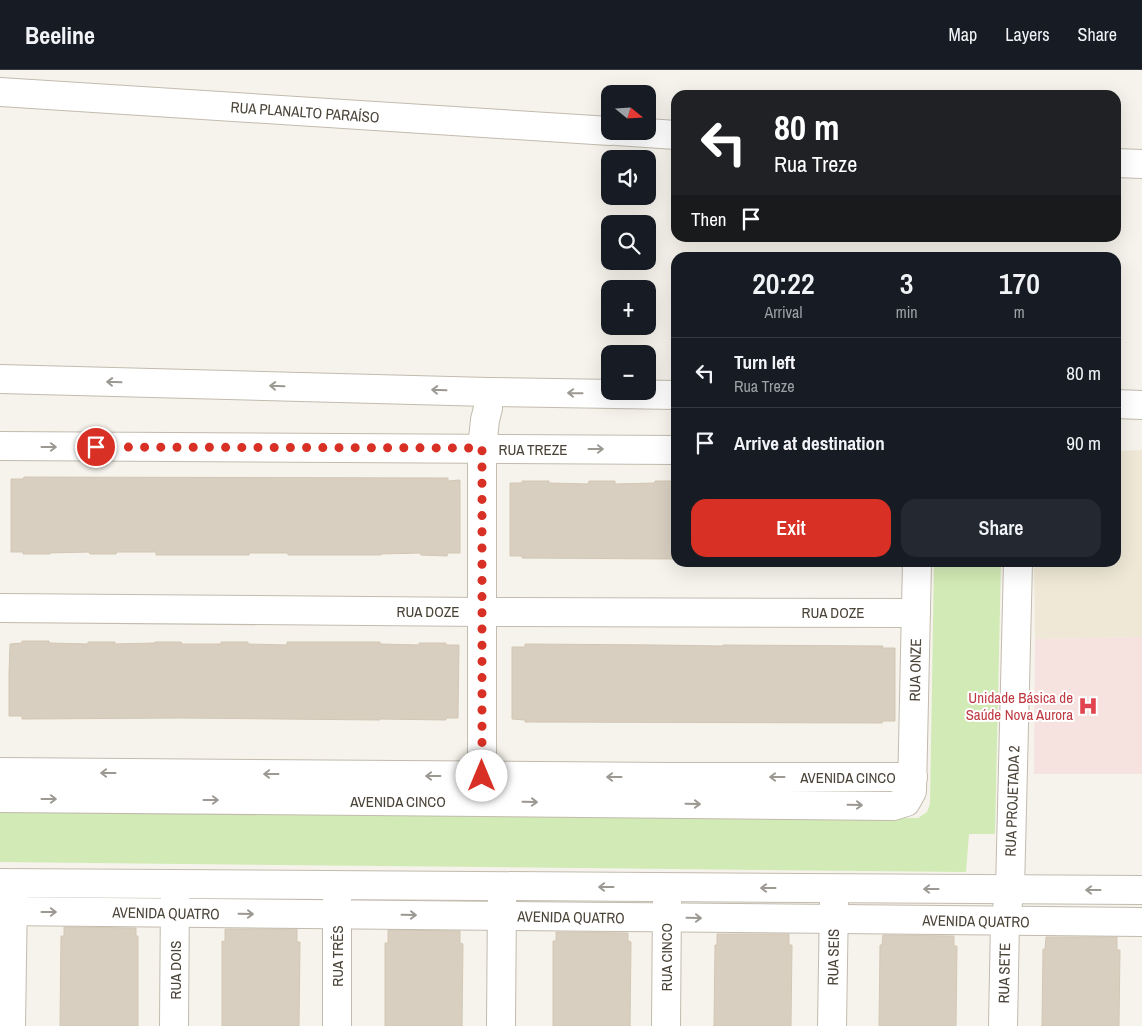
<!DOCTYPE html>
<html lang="en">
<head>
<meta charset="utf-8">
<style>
  body { margin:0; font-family:"Archivo Narrow",sans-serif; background:#242831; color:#f1f3f6; height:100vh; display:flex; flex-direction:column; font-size:19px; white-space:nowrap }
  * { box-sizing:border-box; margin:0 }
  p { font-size:16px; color:#9ea1a6 }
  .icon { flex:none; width:28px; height:28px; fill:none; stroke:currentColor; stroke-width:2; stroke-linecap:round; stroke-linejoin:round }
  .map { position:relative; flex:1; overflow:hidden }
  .side { position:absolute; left:671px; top:182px; width:450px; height:315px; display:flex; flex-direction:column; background:#171b24; border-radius:15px; box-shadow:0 5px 20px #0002 }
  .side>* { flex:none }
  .top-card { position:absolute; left:671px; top:20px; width:450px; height:152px; border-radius:15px; box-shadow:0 5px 20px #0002; background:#202124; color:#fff; overflow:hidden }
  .needle { width:32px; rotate:108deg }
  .buttons { position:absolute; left:601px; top:15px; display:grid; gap:10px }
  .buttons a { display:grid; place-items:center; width:55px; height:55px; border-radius:10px; background:#171b24; box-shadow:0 5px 20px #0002; font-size:25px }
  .pin { position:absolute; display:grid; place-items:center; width:42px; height:42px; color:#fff; margin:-21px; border:2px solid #fff; border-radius:50%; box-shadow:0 1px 5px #0007 }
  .me { position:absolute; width:55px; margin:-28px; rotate:0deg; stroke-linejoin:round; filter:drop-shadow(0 0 4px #0008) }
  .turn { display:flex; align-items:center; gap:18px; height:105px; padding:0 20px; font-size:22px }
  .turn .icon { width:65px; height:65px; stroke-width:2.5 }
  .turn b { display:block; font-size:35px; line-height:42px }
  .then { display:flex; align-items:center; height:48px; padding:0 20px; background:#0003; gap:10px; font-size:19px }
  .eta { display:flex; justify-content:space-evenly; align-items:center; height:85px; text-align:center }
  .eta b { font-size:30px; font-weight:600; line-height:35px }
  .primary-button { display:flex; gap:10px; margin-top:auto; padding:10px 20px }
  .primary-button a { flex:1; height:58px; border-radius:15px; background:#d93025; color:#fff; font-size:20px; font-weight:600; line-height:58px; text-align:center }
  .primary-button a+a { background:#242831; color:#f1f3f6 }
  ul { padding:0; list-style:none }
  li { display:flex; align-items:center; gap:15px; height:70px; padding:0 20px; border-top:1px solid #363941 }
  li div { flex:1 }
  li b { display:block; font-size:19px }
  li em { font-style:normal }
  header { display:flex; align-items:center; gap:30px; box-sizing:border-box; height:70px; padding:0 25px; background:#171b24; border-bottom:1px solid #363941 }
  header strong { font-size:24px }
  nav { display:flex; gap:28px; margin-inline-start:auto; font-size:18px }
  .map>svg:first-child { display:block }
</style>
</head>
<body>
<header>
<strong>Beeline</strong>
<nav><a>Map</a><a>Layers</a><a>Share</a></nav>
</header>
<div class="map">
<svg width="1142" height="956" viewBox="0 0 1142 956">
  <rect width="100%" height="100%" fill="#f6f3ec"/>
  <polygon fill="#efe8d6" points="1142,380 1142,567 1035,569 1034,493 1116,492 1116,381"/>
  <polygon fill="#f6e3e0" points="1142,567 1142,704 1034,704 1035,569"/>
  <polygon fill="#d2eab5" points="934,493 1001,493 995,764 969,764 966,802 0,792 0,742 918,748 927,742 930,734"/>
  <g fill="#d8cfc1" stroke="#d3c7b4">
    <polygon points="24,407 448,408 448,411 460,410 460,483 448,483 447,486 421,485 420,483 381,484 381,485 288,485 288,483 249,483 249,485 156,485 156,482 117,482 116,484 90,484 89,482 50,483 50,484 23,484 23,482 11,482 11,409 23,409"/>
    <polygon points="522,411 549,411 549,413 588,414 589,411 615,411 615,414 655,413 655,411 676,411 676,489 522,488 522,486 510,486 510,413 522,413"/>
    <polygon points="22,571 49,571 49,573 88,574 88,572 115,572 115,574 154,573 155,572 181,572 182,574 221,574 221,572 248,572 248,574 287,575 287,572 380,572 380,574 419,575 419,573 446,573 446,575 459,575 458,648 446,648 446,650 380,649 380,650 181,648 22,649 22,646 9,646 9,605 10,574 22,573"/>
    <polygon points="525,574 657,575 723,576 723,575 883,576 882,578 895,578 895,651 883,651 882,653 525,652 525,650 512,649 512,577 525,577"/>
    <polygon points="64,857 136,858 136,866 138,866 138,956 60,956 61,866 64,866"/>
    <polygon points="225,859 297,859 297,872 300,872 299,956 222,956 222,871 225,872"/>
    <polygon points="388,860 460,861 460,873 463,874 462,956 385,956 385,873 388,873"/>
    <polygon points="556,862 628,863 628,871 631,872 630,956 553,956 553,871 556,871"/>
    <polygon points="717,864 789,864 789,875 792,875 791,956 714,956 715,875 717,875"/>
    <polygon points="883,865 954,866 954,876 957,876 956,956 879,956 880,875 882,875"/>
    <polygon points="1046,867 1117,867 1117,880 1120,880 1119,956 1042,956 1043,879 1045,879"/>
  </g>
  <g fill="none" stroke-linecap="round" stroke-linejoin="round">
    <defs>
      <g id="minor">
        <polyline points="0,22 610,61"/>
        <polyline points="617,61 676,65"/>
        <polyline points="1116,93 1142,94"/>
        <polyline points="0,309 488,322 676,325"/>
        <polyline points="1116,334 1142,335"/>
        <polyline points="0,376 676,380"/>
        <polyline points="0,538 482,542 916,543"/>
        <polyline points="0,702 671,707 913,707"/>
        <polyline points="482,725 482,378 485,350 488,338 488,322"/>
        <polyline points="0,728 482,732 893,736 906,732 912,721 917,492"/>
        <polyline points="0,813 1142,820"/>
        <polyline points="0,841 1142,852"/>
        <polyline points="11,956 13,823"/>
        <polyline points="174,956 175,825"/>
        <polyline points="337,956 337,828"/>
        <polyline points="501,956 502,828"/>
        <polyline points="666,956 667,830"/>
        <polyline points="832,956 834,830"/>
        <polyline points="1003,956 1005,851 1010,820 1018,492"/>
      </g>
    </defs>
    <use href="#minor" stroke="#c2bbae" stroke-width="30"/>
    <use href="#minor" stroke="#fff" stroke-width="28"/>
  </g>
  <defs><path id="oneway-shaft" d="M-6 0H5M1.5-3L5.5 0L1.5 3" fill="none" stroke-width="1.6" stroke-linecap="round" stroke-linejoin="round" transform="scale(1.25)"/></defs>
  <g stroke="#9c9892">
    <use href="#oneway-shaft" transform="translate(114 312) rotate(-178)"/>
    <use href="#oneway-shaft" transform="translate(277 316) rotate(-178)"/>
    <use href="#oneway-shaft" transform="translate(439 320) rotate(-178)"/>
    <use href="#oneway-shaft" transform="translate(575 323) rotate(-179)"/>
    <use href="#oneway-shaft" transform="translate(49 377)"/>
    <use href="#oneway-shaft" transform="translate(596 379)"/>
    <use href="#oneway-shaft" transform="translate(108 703) rotate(-180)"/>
    <use href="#oneway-shaft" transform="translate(271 704) rotate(-180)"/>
    <use href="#oneway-shaft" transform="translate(433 706) rotate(-180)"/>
    <use href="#oneway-shaft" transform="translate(614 707) rotate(-180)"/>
    <use href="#oneway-shaft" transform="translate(777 707) rotate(180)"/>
    <use href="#oneway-shaft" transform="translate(49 729)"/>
    <use href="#oneway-shaft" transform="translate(211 730)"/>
    <use href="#oneway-shaft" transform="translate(530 732) rotate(1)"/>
    <use href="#oneway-shaft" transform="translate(693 734) rotate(1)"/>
    <use href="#oneway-shaft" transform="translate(855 735) rotate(1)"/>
    <use href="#oneway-shaft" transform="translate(606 817) rotate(-180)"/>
    <use href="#oneway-shaft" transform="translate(768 818) rotate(-180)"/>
    <use href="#oneway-shaft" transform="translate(931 819) rotate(-180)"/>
    <use href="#oneway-shaft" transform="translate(1093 820) rotate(-180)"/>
    <use href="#oneway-shaft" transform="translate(49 842)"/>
    <use href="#oneway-shaft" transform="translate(246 844) rotate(1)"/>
    <use href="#oneway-shaft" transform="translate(409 845) rotate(1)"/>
    <use href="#oneway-shaft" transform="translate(694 848) rotate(1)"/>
  </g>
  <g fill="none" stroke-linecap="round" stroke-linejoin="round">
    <polyline stroke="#d93025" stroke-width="9" stroke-dasharray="0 16.2" points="96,377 482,378 482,706"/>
  </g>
  <defs>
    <symbol id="hospital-bare" viewBox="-9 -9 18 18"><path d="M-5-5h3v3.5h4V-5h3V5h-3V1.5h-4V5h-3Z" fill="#e0444e" stroke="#fff" stroke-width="2.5" paint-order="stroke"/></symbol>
  </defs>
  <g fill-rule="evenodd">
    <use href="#hospital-bare" x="1074" y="622" width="28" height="28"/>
  </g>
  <g text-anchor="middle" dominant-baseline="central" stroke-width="4" stroke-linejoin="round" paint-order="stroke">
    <g font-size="15" fill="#4b4439" stroke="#fff">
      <text transform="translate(305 42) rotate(4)">RUA PLANALTO PARAÍSO</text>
      <text x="533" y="379">RUA TREZE</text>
      <text x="428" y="541">RUA DOZE</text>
      <text x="833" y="542">RUA DOZE</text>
      <text transform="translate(915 600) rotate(-89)">RUA ONZE</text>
      <text x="848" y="707">AVENIDA CINCO</text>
      <text x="398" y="731">AVENIDA CINCO</text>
      <text transform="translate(1012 731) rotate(-88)">RUA PROJETADA 2</text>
      <text transform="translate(166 843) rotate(1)">AVENIDA QUATRO</text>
      <text transform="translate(571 847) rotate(1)">AVENIDA QUATRO</text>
      <text transform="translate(976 851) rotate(1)">AVENIDA QUATRO</text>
      <text transform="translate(337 886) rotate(-90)">RUA TRÊS</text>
      <text transform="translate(666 887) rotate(-90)">RUA CINCO</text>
      <text transform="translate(833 887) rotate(-89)">RUA SEIS</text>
      <text transform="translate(175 900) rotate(-90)">RUA DOIS</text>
      <text transform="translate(1004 903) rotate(-89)">RUA SETE</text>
    </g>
    <g font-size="15" fill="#be3a42" stroke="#fff" text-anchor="end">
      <text x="1073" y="627">Unidade Básica de<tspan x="1073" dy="17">Saúde Nova Aurora</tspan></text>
    </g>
  </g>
</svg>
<div class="buttons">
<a><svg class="needle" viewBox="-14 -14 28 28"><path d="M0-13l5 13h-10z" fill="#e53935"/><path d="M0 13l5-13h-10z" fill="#9ea1a6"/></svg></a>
<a><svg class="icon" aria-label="sound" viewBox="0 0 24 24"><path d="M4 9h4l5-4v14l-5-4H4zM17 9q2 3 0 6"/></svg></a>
<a><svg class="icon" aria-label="search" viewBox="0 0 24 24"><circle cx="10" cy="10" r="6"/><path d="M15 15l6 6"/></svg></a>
<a>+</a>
<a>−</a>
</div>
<div class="pin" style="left:96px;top:377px;background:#d93025"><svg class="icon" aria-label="arrive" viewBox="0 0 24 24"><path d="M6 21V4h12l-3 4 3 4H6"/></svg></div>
<svg class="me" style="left:482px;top:706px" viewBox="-20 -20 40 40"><circle r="19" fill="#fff"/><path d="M0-13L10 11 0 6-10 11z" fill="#d93025"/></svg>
<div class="top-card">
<div class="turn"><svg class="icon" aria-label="left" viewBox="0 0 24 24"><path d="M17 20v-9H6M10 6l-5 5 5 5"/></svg><div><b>80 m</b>Rua Treze</div></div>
<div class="then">Then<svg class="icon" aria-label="arrive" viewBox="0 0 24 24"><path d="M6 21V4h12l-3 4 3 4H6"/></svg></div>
</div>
<section class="side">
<div class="eta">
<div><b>20:22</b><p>Arrival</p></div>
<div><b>3</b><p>min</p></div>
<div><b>170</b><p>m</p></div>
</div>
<ul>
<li><svg class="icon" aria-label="left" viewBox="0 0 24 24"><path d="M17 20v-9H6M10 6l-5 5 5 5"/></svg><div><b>Turn left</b><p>Rua Treze</p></div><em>80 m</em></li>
<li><svg class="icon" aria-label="arrive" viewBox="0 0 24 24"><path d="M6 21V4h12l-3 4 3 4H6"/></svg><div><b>Arrive at destination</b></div><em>90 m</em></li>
</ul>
<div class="primary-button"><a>Exit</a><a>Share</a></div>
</section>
</div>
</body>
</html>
